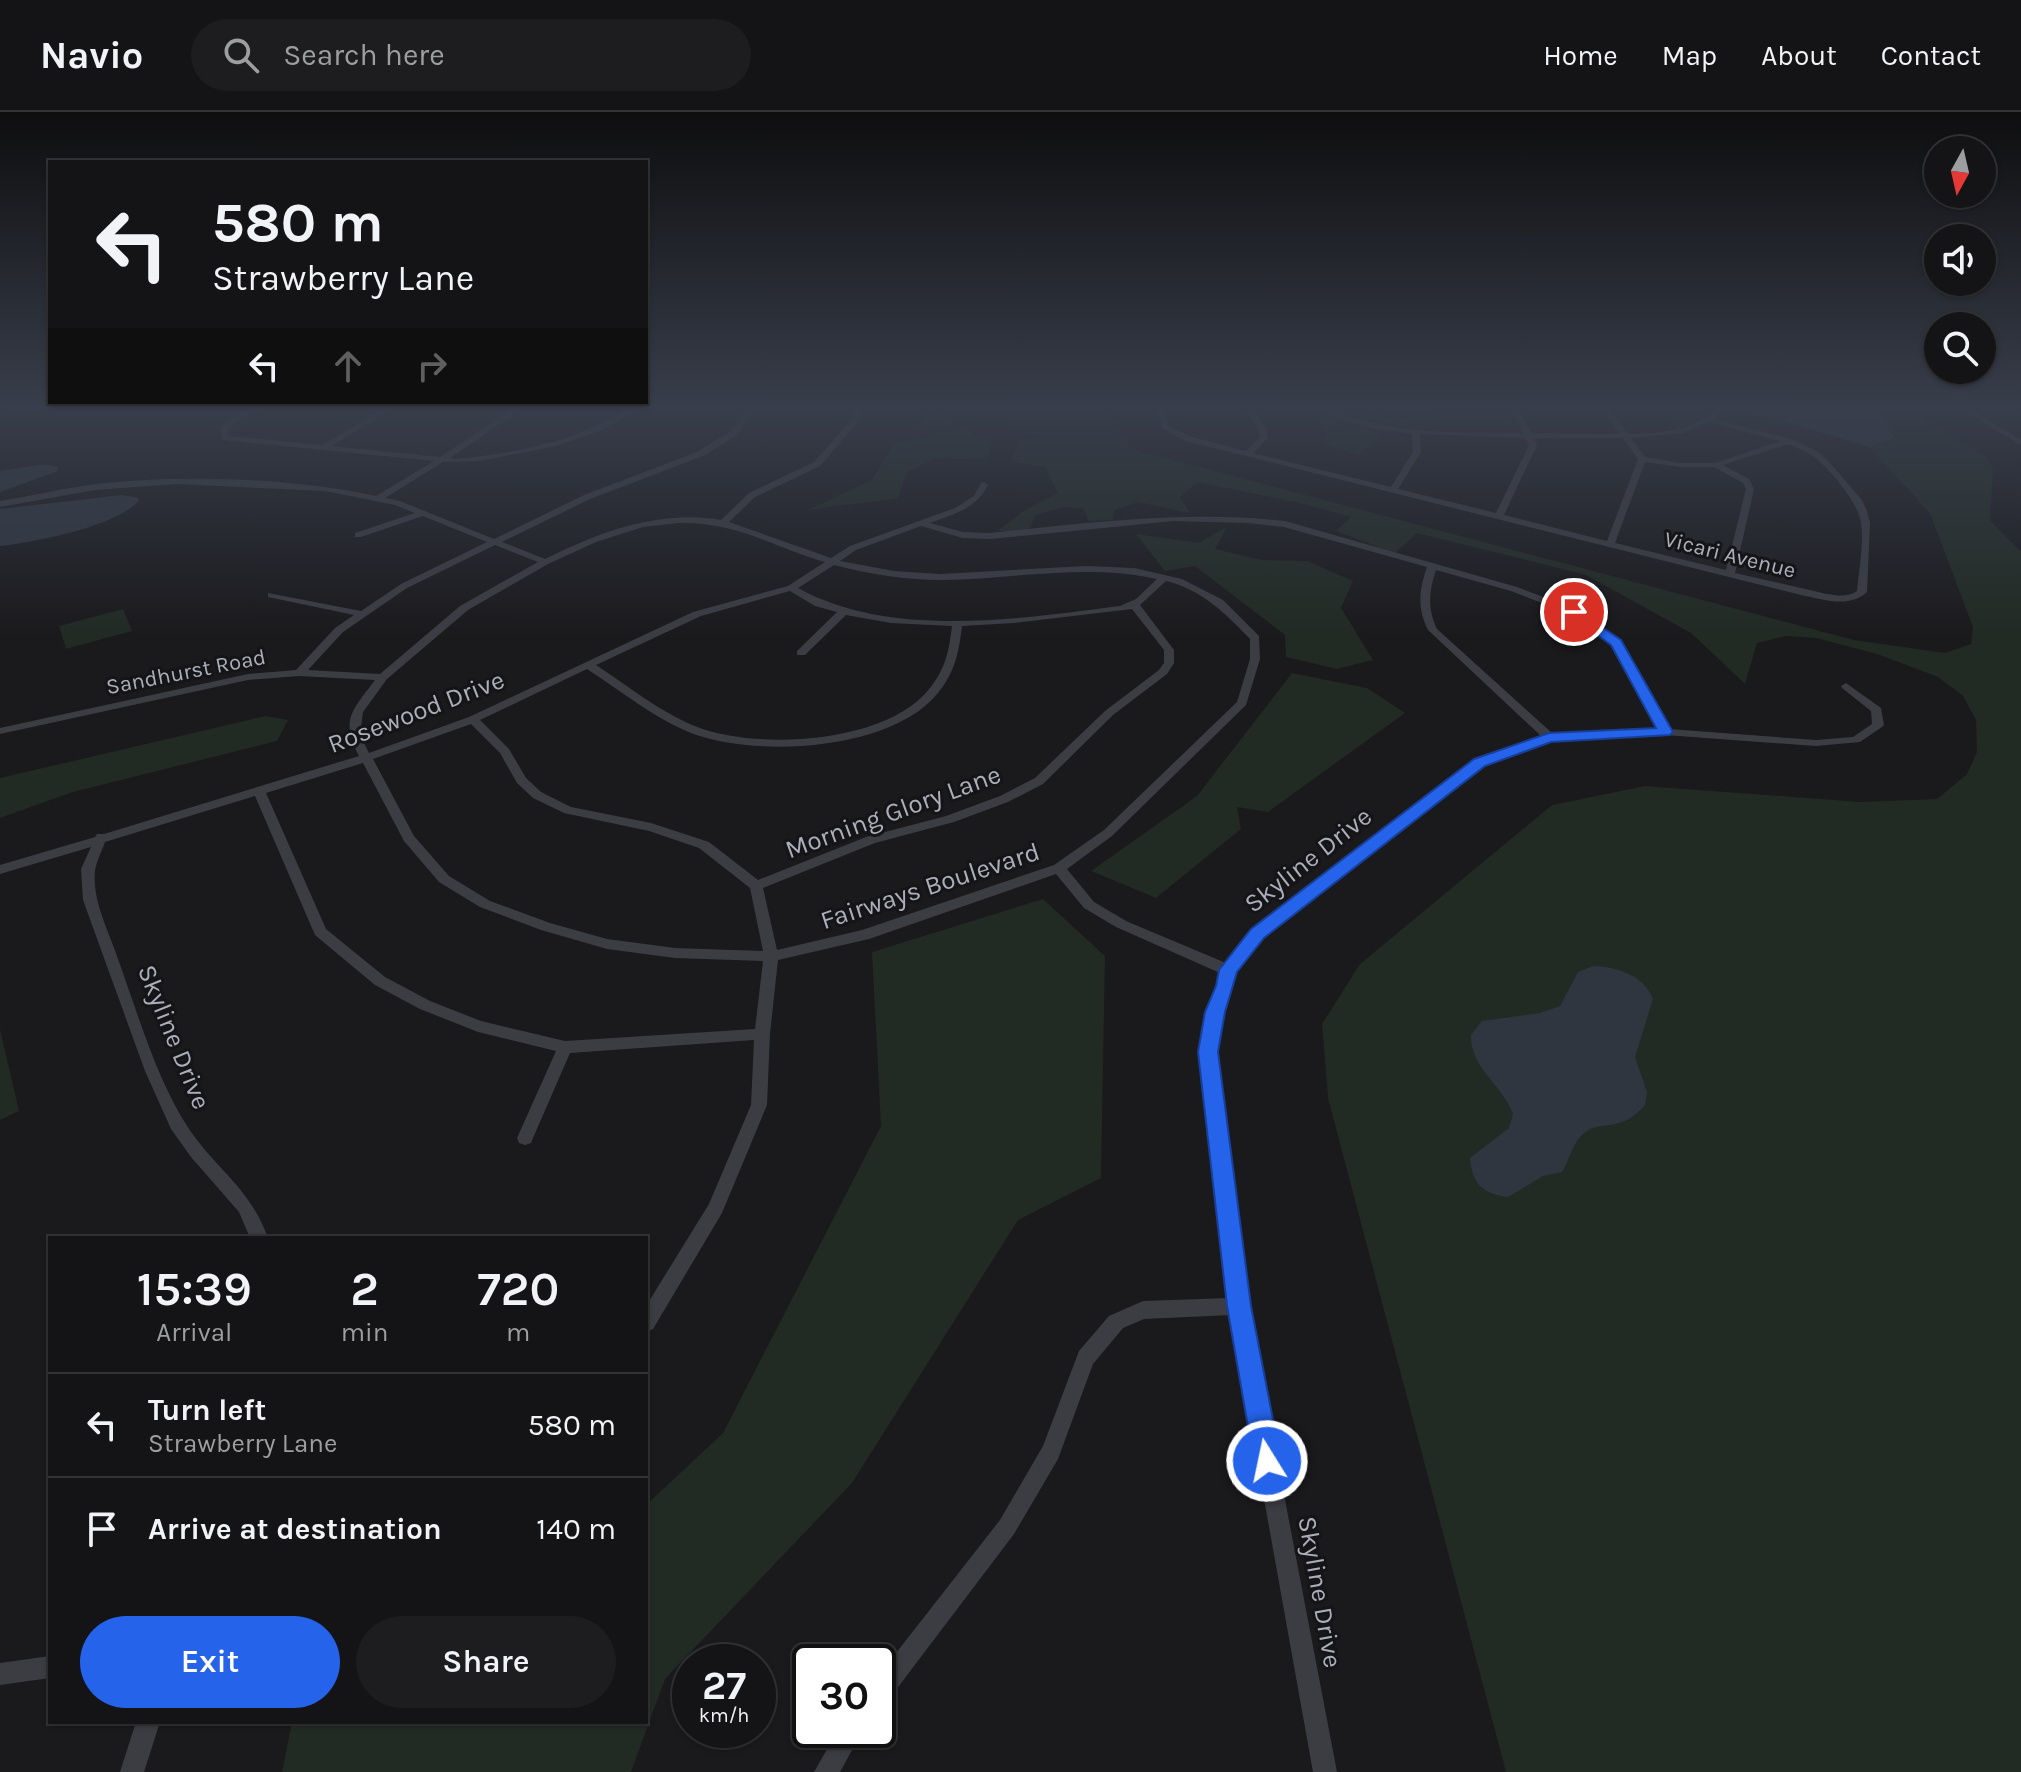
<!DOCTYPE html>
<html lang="en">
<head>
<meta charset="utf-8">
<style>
  body { margin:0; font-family:Karla,sans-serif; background:#1d1c1e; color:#f1f3f6; height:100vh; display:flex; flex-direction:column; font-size:30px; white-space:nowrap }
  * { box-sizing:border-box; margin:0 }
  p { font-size:26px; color:#9d9ea0 }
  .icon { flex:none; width:44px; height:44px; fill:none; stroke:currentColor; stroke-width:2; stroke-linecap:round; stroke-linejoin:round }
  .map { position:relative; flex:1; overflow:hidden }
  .panel { position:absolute; left:48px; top:1124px; width:600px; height:488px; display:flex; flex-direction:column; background:#141315; border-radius:0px; box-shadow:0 2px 6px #0004,0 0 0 2px #333234 }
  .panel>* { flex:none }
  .hud { position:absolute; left:48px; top:48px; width:600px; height:244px; border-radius:0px; box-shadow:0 2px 6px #0004,0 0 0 2px #333234; background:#141315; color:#f1f3f6; overflow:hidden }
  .needle { width:52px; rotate:188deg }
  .controls { position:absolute; left:1924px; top:24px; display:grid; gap:16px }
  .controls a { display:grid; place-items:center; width:72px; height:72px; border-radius:50%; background:#141315; box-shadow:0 2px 6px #0004,0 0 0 2px #333234; font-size:40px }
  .speed { position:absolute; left:672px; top:1532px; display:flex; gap:16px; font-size:40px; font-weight:700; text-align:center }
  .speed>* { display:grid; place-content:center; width:104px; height:104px; border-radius:50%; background:#141315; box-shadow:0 2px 6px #0004,0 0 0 2px #333234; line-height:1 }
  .speed small { font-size:20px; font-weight:400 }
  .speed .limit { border:4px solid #111; border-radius:12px; background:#fff; color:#111 }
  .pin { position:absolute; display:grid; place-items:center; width:68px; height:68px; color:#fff; margin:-34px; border:4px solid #fff; border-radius:50%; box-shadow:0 2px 8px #0007 }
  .me { position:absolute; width:88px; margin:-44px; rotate:350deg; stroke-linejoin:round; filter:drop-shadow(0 0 6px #0008) }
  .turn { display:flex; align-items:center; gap:28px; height:168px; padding:0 32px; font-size:36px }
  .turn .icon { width:104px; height:104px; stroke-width:2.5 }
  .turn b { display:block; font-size:56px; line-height:68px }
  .lanes { display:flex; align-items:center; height:76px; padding:0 32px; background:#0003; justify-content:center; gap:40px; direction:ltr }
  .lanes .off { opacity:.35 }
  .eta { display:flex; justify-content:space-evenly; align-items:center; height:136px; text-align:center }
  .eta b { font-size:48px; font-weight:600; line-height:56px }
  .button { display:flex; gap:16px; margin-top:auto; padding:16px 32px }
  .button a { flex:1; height:92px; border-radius:48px; background:#2563eb; color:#fff; font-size:32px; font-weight:600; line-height:92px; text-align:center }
  .button a+a { background:#1d1c1e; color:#f1f3f6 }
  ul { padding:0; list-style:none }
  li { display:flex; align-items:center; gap:24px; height:104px; padding:0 32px; border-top:2px solid #333234 }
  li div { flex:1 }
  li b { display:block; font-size:30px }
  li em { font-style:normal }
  header { display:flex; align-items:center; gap:48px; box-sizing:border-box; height:112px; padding:0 40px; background:#141315; border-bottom:2px solid #333234 }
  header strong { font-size:38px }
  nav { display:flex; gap:44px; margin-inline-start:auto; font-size:28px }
  .search { width:560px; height:72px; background:#1d1c1e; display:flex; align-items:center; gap:20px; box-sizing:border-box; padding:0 28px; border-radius:44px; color:#9d9ea0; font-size:30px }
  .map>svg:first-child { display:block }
</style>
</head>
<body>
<header>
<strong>Navio</strong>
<div class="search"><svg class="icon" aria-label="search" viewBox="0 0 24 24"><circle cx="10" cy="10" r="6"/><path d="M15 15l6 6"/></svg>Search here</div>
<nav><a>Home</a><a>Map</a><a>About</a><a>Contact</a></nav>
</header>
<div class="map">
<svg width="2021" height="1660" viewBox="0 0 2021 1660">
  <rect width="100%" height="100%" fill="#1a191c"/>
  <g fill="#212a23">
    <polygon points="922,294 935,294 950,312 993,329 987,346 934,347 907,360 898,386 808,398 872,368 895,330 936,324 934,318 910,315 924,310"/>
    <polygon points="941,294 1108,294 1120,323 1131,337 1854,528 1945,541 1971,532 1973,515 1930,401 1869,335 1895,326 1873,294 1912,294 1937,317 1985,344 1993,356 1990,409 2021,440 2021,1660 1506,1660 1328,986 1322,912 1360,852 1552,693 1645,674 1861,690 1937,687 1967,662 1977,640 1976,608 1963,584 1938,565 1877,542 1816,526 1786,524 1757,531 1745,572 1691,521 1586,463 1417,421 1395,441 1336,419 1351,405 1296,390 1197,370 1180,385 1190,401 1138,390 1115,398 1112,408 1089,409 1083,396 1062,395 1036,403 1028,419 997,419 1027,397 1058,381 1045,355 1011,349 1019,328 1041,324 1019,321 998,302"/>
    <path d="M 1346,294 C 1370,304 1400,309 1426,304 C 1432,302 1438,299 1444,298 C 1465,296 1486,301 1507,305 L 1513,316 L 1394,313 L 1339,299 L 1335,295 Z"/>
    <polygon points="1662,294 1699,294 1705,302 1702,307 1690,307 1679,317 1662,301"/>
    <polygon points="1316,305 1381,322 1359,343 1327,333 1326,320"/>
    <polygon points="1227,415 1215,437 1262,448 1307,449 1353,469 1341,496 1373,548 1337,557 1286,545 1285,523 1195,454 1165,459 1136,422 1199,431"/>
    <polygon points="123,497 132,519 66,537 59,514"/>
    <polygon points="1292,561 1367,576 1405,601 1268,700 1237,695 1241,717 1156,786 1091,759 1197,684"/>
    <polygon points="266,604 288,608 277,629 73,680 0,706 0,666"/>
    <polygon points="1043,787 1105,844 1101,1066 1018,1108 852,1371 665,1567 631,1660 282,1660 292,1610 646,1610 646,1393 723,1321 881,1014 872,840"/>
    <polygon points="0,917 19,999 0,1008"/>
  </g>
  <g fill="#2f3640">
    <polygon points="1725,294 1873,294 1895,326 1869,335 1797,313 1724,296"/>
    <polygon points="43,352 58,355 58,359 0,380 0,359"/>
    <path d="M 122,383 L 139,386 L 138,390 C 112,415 36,430 0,434 L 0,397 Z"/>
    <path d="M 1593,854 C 1617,855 1644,863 1653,887 L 1635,945 L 1647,980 L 1645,993 C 1620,1022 1601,1007 1584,1021 C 1572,1031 1570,1047 1562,1060 L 1543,1064 L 1508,1085 C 1483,1082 1472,1072 1470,1046 L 1509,1016 L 1513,1002 C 1502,972 1470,956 1471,923 L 1482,909 L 1540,901 L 1560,894 L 1578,860 Z"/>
  </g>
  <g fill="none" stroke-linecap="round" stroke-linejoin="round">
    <g fill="#3c3c43" fill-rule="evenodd">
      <path d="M 255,294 L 264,294 L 234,312 L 228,318 L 229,324 L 322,333 L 389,294 L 398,294 L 331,334 L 440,345 L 517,294 L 526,294 L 450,346 L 456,347 C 496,343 534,337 572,324 C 591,317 631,294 647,294 L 602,318 L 556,334 L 480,349 L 443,350 L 385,386 L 400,389 L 494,427 L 584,383 L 697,340 L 731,319 L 748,294 L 756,294 L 737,323 L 703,344 L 590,387 L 502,430 L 545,447 C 599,420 660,397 721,408 L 749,381 L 814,350 L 855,304 L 854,297 L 850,294 L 859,294 L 863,304 L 820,354 L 755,385 L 729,410 L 831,446 L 850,434 L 955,396 L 974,384 L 981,371 L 984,370 L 988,373 C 976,397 954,402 930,411 L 963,420 L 990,421 C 1089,411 1186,398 1285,409 L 1517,475 L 1578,498 L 1621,529 L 1669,617 L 1816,628 L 1853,625 L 1872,612 L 1871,599 L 1842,576 L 1841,574 L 1846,571 L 1881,596 L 1884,613 L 1882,615 L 1860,630 L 1816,634 L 1665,623 L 1551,628 L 1484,654 L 1263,826 L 1235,859 L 1233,874 L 1222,900 L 1216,940 L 1248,1194 L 1337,1660 L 1313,1660 L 1231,1203 L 1144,1207 L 1123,1216 L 1093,1252 L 1058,1347 L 1014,1422 L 886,1591 L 878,1595 L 878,1564 L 1000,1408 L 1043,1334 L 1079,1239 L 1109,1204 L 1143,1189 L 1229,1186 L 1200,940 L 1208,900 L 1219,874 L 1220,861 L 1116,815 L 1084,796 L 1056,762 L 869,827 L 778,848 L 770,922 L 767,993 L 722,1101 L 653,1217 L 646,1220 L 646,1194 L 709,1092 L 751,993 L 754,928 L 570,941 L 533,1026 L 531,1031 L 525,1033 L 519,1031 L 517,1026 L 556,939 L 478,920 L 420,897 L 375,873 L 315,823 L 255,684 L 105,730 C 102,739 96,750 95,759 C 92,789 109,819 118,847 C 138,902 157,969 189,1017 C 217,1058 250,1076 268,1126 L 250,1126 L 239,1100 L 191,1045 L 171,1017 L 145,959 L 83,788 L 81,757 L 91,735 L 0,762 L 0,753 L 95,725 L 97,722 L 104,722 L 359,644 C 340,607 352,599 375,568 L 299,564 L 248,568 L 0,622 L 0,616 L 248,562 L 296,558 L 335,516 L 354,503 L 268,485 L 268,481 L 361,499 L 401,472 L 487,430 L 423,404 L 361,425 L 355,425 L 355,421 L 415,401 L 395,393 L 325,379 L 177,372 L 95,378 L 0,395 L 0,389 C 32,384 64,376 96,372 C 185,362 289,366 376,384 L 434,349 L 223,328 L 220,318 L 228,308 ZM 1174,409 L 1248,411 L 1284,415 L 1427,455 C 1419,478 1417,496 1428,518 L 1541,624 L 1476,648 L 1253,818 L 1226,851 L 1126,809 L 1094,790 L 1067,757 L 1112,724 L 1246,593 L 1260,547 L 1259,524 L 1223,488 L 1182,467 L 1134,456 L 1086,454 L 940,462 L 894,459 L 840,449 L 856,438 L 921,414 L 963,426 L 990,427 ZM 678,411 C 739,410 770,434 825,450 L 788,474 L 693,500 L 469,605 L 369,641 L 360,623 L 363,600 L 387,567 L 468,498 L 548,452 L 596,430 L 643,415 ZM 495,433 L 538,450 L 460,494 L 380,562 L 308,558 L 343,520 L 407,476 ZM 834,453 C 869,462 906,468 943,468 C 1014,467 1087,451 1157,467 L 1136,487 L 1120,494 C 1019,507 890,527 798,476 ZM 1436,458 L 1511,479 L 1570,502 L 1613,533 L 1658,617 L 1552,621 L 1437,517 C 1427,496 1429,479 1436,458 ZM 1166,469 C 1201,477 1226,502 1250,527 L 1250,547 L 1237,590 L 1104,718 L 1054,753 L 862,818 L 777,838 L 763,776 L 875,731 L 954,710 L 1008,690 L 1043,672 L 1113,603 L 1167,562 L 1174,551 L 1174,538 L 1140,493 ZM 790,479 L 815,494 L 837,500 L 797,539 L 797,543 L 805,543 L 846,503 L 891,511 L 952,514 C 949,538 946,556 930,576 C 888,631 761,638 700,616 C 662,602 630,575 596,553 L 701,504 ZM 1132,497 L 1164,538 L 1164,551 L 1159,558 L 1105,599 L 1035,666 L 1000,684 L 946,704 L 866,725 L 758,768 L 709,730 L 651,711 L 571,695 L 541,680 L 526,666 L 509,637 L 480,608 L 587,557 C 621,579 654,606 691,621 C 756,646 891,639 938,581 C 955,560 959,540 962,514 L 1014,511 ZM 471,612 L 500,641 L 517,671 L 533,686 L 564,701 L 649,719 L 699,736 L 750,776 L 763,839 L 675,836 L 607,827 L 550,811 L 490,789 L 449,764 L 414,724 L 373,647 ZM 363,651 L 404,729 L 439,770 L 480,795 L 541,818 L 607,837 L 675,846 L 763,849 L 755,917 L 565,929 L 481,909 L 430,889 L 385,865 L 326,817 L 266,681 Z"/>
      <path d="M 1155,294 L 1163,294 L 1169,314 L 1192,325 L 1246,339 L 1260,325 L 1259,318 L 1242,294 L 1250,294 L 1267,318 L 1268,326 L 1253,341 L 1391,375 L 1413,340 L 1412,322 C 1379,317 1338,312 1310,294 C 1331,294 1356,307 1377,312 C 1425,321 1474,322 1523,321 L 1511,298 L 1504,294 C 1522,293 1523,307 1531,321 L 1620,322 L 1600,294 L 1608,294 L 1628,322 L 1631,322 C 1665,321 1694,319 1719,294 L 1727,294 L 1714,307 L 1791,327 L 1817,339 L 1829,350 L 1862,388 L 1867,399 L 1870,411 L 1867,480 C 1849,496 1826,488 1805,484 L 1186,329 L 1163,317 ZM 1709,310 L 1780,329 L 1715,351 L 1680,351 L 1645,345 L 1631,326 L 1683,321 ZM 1420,322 L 1525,326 L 1529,333 L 1496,401 L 1398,377 L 1421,340 ZM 1533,326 L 1623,326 L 1638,347 L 1607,429 L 1504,403 L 1537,333 ZM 1788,332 C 1795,335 1803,338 1810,342 C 1827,353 1859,391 1861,411 C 1864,432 1859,457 1857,479 C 1848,485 1838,484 1827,482 L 1735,461 L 1754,377 L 1749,367 L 1723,353 ZM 1645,350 L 1680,355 L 1714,355 L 1743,371 L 1746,377 L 1726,458 L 1615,431 Z"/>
      <polygon points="1956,294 1965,294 2021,328 2021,333"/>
      <polygon points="50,1544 50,1566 0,1573 0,1551"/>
      <polygon points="136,1610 160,1610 144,1660 120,1660"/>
      <polygon points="838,1618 863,1618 840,1660 814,1660"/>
    </g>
    <polygon fill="#3c3c43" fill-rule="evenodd" points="0,294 8,294 0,298"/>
  </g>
  <linearGradient id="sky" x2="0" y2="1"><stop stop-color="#0e0e0f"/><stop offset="0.56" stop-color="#383e4b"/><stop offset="1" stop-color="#383e4b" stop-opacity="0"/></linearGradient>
  <rect width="2021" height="526" fill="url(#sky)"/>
  <polygon fill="#2563eb" stroke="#184099" stroke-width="2" points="1574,496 1621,528 1673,620 1670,623 1551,630 1485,654 1264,826 1237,860 1225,900 1218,940 1251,1194 1281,1349 1277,1359 1267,1363 1258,1359 1254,1349 1227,1194 1198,940 1205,900 1216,874 1219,858 1251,817 1474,647 1549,621 1656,616 1611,533 1570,503 1568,500"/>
  <g text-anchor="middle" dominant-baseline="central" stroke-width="6" stroke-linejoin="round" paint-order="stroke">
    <g font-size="22" fill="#acafbb" stroke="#151417">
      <text transform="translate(1730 443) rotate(14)">Vicari Avenue</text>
      <text transform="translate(186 560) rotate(-11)">Sandhurst Road</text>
    </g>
    <g font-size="26" fill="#acafbb" stroke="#151417">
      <text transform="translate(416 600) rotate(-21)">Rosewood Drive</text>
      <text transform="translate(893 700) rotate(-20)">Morning Glory Lane</text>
      <text transform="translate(1308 748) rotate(-38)">Skyline Drive</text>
      <text transform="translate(930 774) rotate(-18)">Fairways Boulevard</text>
      <text transform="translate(174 925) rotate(68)">Skyline Drive</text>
      <text transform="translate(1320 1480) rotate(80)">Skyline Drive</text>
    </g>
  </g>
</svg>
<div class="controls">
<a><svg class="needle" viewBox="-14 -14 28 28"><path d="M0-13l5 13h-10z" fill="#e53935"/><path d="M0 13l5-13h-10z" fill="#9d9ea0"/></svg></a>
<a><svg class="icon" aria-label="sound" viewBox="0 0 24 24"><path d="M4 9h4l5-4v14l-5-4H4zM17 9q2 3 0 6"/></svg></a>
<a><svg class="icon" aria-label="search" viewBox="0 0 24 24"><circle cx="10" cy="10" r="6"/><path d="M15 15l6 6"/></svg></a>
</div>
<div class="speed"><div>27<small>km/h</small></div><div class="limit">30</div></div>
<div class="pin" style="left:1574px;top:500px;background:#d93025"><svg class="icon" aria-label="arrive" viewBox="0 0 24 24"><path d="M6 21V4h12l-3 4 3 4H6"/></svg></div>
<svg class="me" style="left:1267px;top:1349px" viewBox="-20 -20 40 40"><circle r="17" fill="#2563eb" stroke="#fff" stroke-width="3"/><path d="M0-11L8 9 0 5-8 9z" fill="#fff"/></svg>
<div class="hud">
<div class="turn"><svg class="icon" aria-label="left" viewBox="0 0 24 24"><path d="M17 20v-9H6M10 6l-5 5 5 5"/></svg><div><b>580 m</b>Strawberry Lane</div></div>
<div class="lanes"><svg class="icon" aria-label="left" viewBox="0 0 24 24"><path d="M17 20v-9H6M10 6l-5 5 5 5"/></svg><svg class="icon off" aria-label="ahead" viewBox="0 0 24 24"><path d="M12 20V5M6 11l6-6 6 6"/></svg><svg class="icon off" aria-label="right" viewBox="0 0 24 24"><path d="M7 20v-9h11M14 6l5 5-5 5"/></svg></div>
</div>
<section class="panel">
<div class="eta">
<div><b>15:39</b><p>Arrival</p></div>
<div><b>2</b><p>min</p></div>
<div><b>720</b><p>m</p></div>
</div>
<ul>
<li><svg class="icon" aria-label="left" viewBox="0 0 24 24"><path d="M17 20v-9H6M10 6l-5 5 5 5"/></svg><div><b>Turn left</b><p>Strawberry Lane</p></div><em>580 m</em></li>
<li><svg class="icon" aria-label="arrive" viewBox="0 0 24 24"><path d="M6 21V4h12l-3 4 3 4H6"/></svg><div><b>Arrive at destination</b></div><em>140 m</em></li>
</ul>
<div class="button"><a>Exit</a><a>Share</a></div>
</section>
</div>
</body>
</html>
